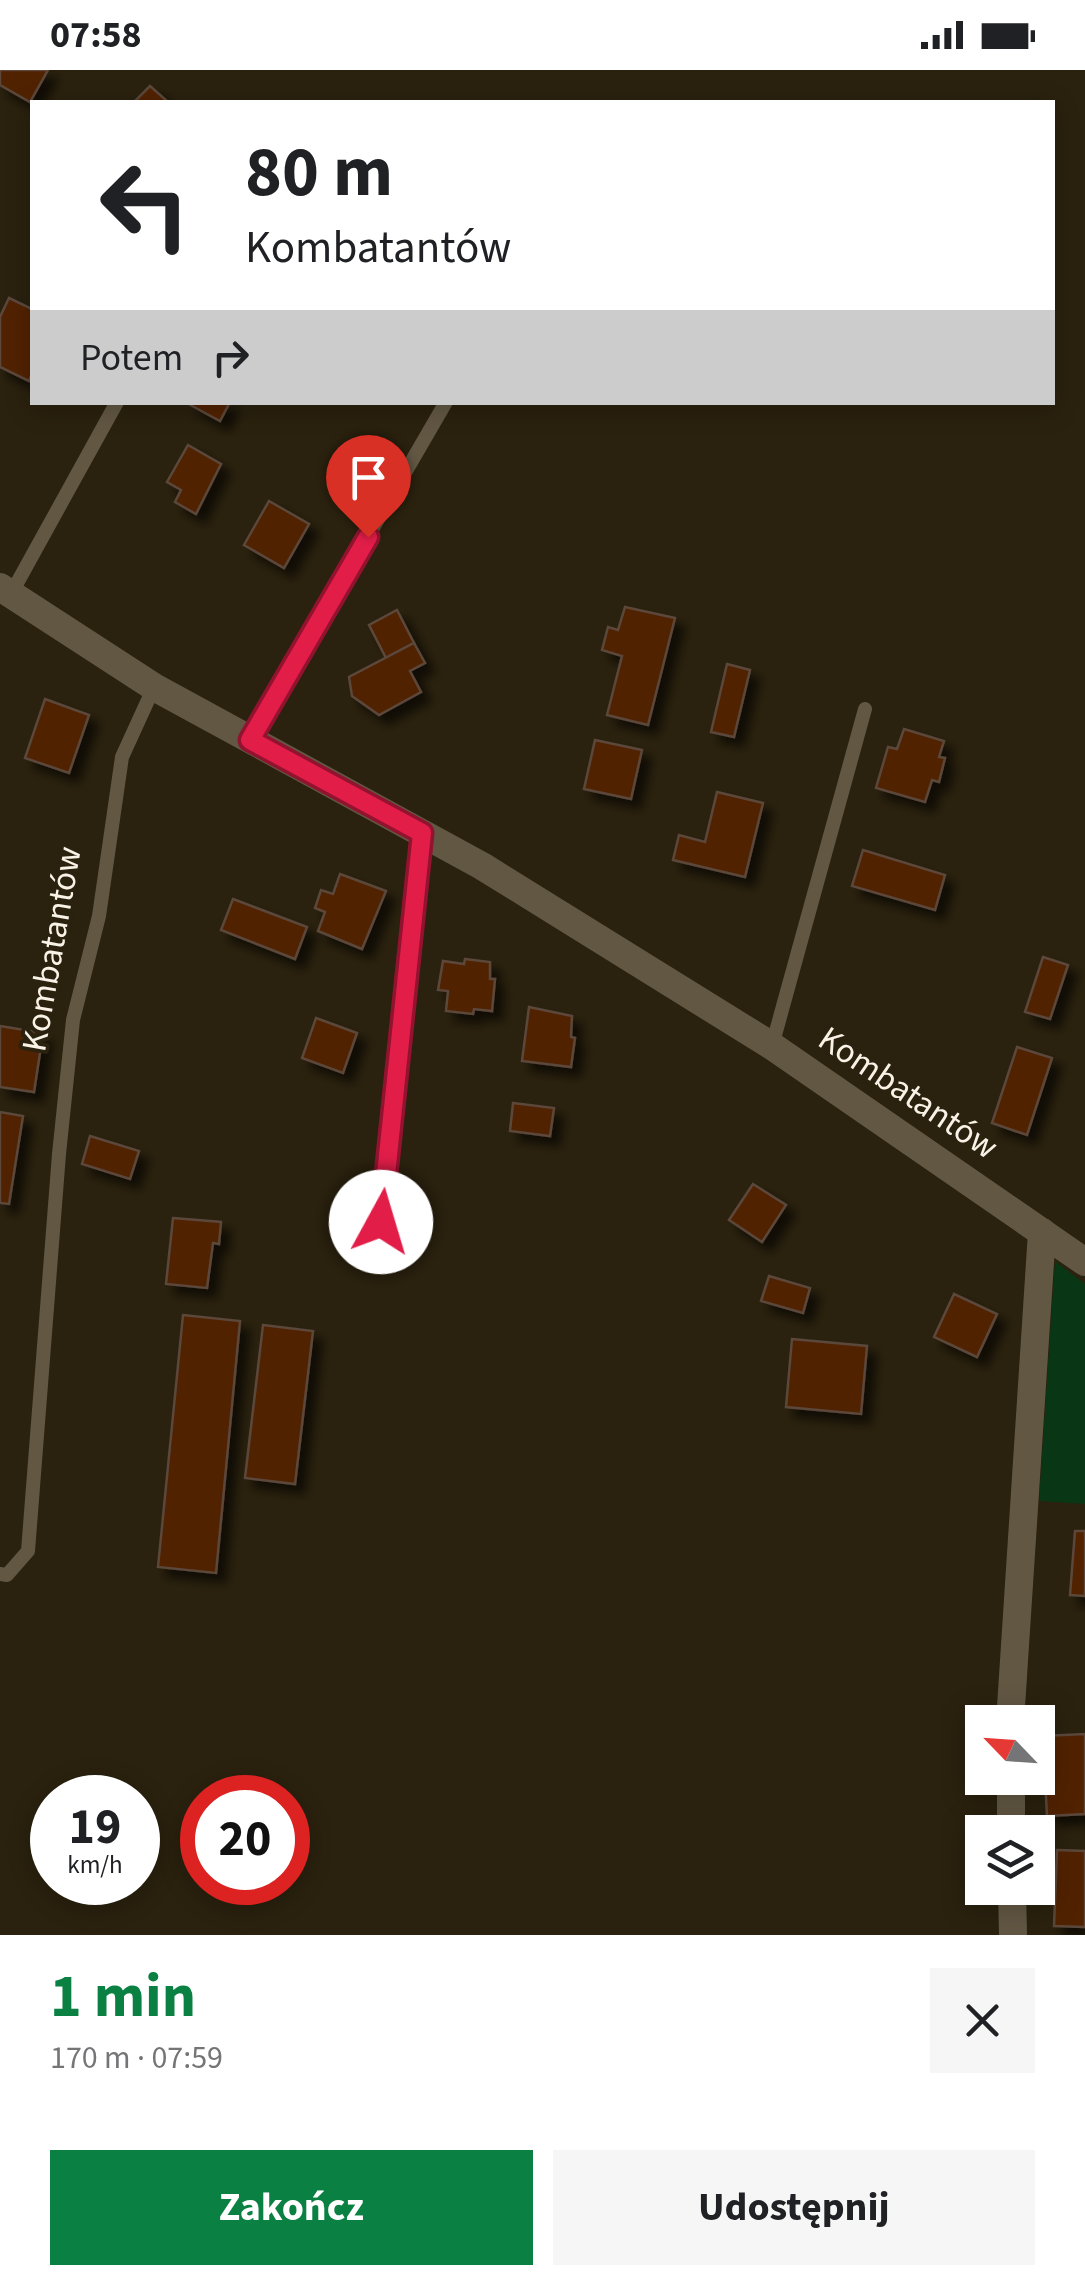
<!DOCTYPE html>
<html lang="pl">
<head>
<meta charset="utf-8">
<style>
  body { margin:0; font-family:"Source Sans 3",sans-serif; background:#f6f6f6; color:#202124; height:100vh; display:flex; flex-direction:column; font-size:38px; white-space:nowrap }
  * { box-sizing:border-box; margin:0 }
  p { font-size:32px; color:#757577 }
  .icon { flex:none; width:55px; height:55px; fill:none; stroke:currentColor; stroke-width:2; stroke-linecap:round; stroke-linejoin:round }
  .map { position:relative; height:1865px; overflow:hidden }
  .panel { display:flex; flex-direction:column; background:#fff; flex:1 }
  .panel>* { flex:none }
  .banner { position:absolute; left:30px; top:30px; width:1025px; height:305px; border-radius:0px; box-shadow:0 5px 25px #0003; background:#fff; color:#202124; overflow:hidden }
  .needle { width:65px; rotate:295deg }
  .tools { position:absolute; left:965px; top:1635px; display:grid; gap:20px }
  .tools a { display:grid; place-items:center; width:90px; height:90px; border-radius:0px; background:#fff; box-shadow:0 5px 25px #0003; font-size:50px }
  .speed { position:absolute; left:30px; top:1705px; display:flex; gap:20px; font-size:50px; font-weight:700; text-align:center }
  .speed>* { display:grid; place-content:center; width:130px; height:130px; border-radius:50%; background:#fff; box-shadow:0 5px 25px #0003; line-height:1 }
  .speed small { font-size:25px; font-weight:400 }
  .speed .limit { border:15px solid #d22; background:#fff; color:#111 }
  .pin { position:absolute; display:grid; place-items:center; width:85px; height:85px; color:#fff; margin:-102px -42px; border-radius:50% 50% 50% 0; rotate:-45deg; box-shadow:0 0 10px #0007 }
  .pin .icon { rotate:45deg }
  .me { position:absolute; width:110px; margin:-55px; rotate:6deg; stroke-linejoin:round; filter:drop-shadow(0 0 8px #0008) }
  .turn { display:flex; align-items:center; gap:35px; height:210px; padding:0 50px; font-size:45px }
  .turn .icon { width:130px; height:130px; stroke-width:2.5 }
  .turn b { display:block; font-size:70px; line-height:85px }
  .then { display:flex; align-items:center; height:95px; padding:0 50px; background:#0003; gap:20px; font-size:38px }
  .round { display:grid; place-items:center; flex:none; width:105px; height:105px; border-radius:0px; background:#f6f6f6 }
  .summary { display:flex; align-items:center; justify-content:space-between; height:170px; padding:0 50px }
  h1 { font-size:60px; font-weight:700; line-height:75px; color:#0b8043 }
  .button { display:flex; gap:20px; margin-top:auto; padding:20px 50px }
  .button a { flex:1; height:115px; border-radius:0px; background:#0b8043; color:#fff; font-size:40px; font-weight:700; line-height:115px; text-align:center }
  .button a+a { background:#f6f6f6; color:#202124 }
  .status { display:flex; justify-content:space-between; align-items:center; height:70px; padding:0 50px; background:#fff; direction:ltr }
  .status svg { height:28px; fill:currentColor }
  .map>svg:first-child { display:block }
</style>
</head>
<body>
<div class="status"><b>07:58</b><svg viewBox="0 0 49 12"><path d="M0 12V9h3v3zM5 12V6h3v6zM10 12V3h3v9zM15 12V0h3v12zM26 1h20v11H26zM47 4h2v5h-2z"/></svg></div>
<div class="map">
<svg width="1085" height="1865" viewBox="0 0 1085 1865">
  <defs>
    <filter id="shadow"><feDropShadow dx="9" dy="9" stdDeviation="5" flood-color="#0009"/></filter>
  </defs>
  <rect width="100%" height="100%" fill="#2a210e"/>
  <polygon fill="#093716" points="1055,1191 1085,1214 1085,1434 1039,1431"/>
  <g fill="#512100" stroke="#5b473b" stroke-width="2.5" filter="url(#shadow)">
    <polygon points="0,0 48,0 30,32 0,15"/>
    <polygon points="150,16 168,32 134,32"/>
    <polygon points="9,228 32,239 32,304 29,311 0,297 0,247"/>
    <polygon points="185,332 230,332 220,351"/>
    <polygon points="188,375 221,394 196,444 175,432 181,420 167,412"/>
    <polygon points="269,431 309,454 284,498 244,475"/>
    <polygon points="625,537 675,548 648,655 607,645 622,586 602,580 608,557 618,560"/>
    <polygon points="397,540 414,573 386,588 369,555"/>
    <polygon points="414,573 425,593 410,601 421,622 379,645 352,626 349,607"/>
    <polygon points="727,594 750,600 734,667 711,662"/>
    <polygon points="45,629 89,645 69,703 25,688"/>
    <polygon points="904,659 944,671 939,687 945,688 939,712 932,710 925,732 876,718 888,677 897,679"/>
    <polygon points="595,670 642,680 631,729 584,719"/>
    <polygon points="717,722 763,733 745,807 673,790 679,765 705,772"/>
    <polygon points="863,780 945,805 935,840 852,816"/>
    <polygon points="340,804 386,821 362,879 318,861 325,842 315,838 321,820 333,824"/>
    <polygon points="233,829 307,857 295,889 221,860"/>
    <polygon points="1043,887 1068,895 1050,949 1025,942"/>
    <polygon points="465,889 490,892 490,909 495,909 492,941 474,939 473,944 446,941 448,921 438,920 443,891 464,894"/>
    <polygon points="529,937 572,946 571,967 575,968 571,997 522,991"/>
    <polygon points="316,948 357,963 343,1003 302,988"/>
    <polygon points="0,956 43,963 34,1022 0,1017"/>
    <polygon points="1017,977 1052,988 1027,1065 992,1053"/>
    <polygon points="513,1033 554,1038 550,1066 510,1061"/>
    <polygon points="0,1042 23,1046 9,1134 0,1133"/>
    <polygon points="90,1066 139,1081 130,1109 82,1094"/>
    <polygon points="753,1114 786,1135 762,1172 729,1150"/>
    <polygon points="173,1148 221,1152 219,1174 213,1173 207,1218 166,1214"/>
    <polygon points="769,1206 810,1218 803,1243 761,1231"/>
    <polygon points="954,1224 997,1244 977,1287 934,1267"/>
    <polygon points="183,1245 240,1251 216,1503 158,1497"/>
    <polygon points="263,1255 313,1261 295,1414 245,1408"/>
    <polygon points="792,1269 867,1276 861,1344 786,1337"/>
    <polygon points="1075,1461 1085,1461 1085,1526 1070,1525"/>
    <polygon points="1085,1664 1085,1744 1047,1746 1043,1666"/>
    <polygon points="1057,1780 1085,1781 1085,1857 1054,1856"/>
  </g>
  <g fill="none" stroke-linecap="round" stroke-linejoin="round">
    <g stroke="#625743" stroke-width="14">
      <polyline points="11,524 117,332"/>
      <polyline points="250,670 446,332"/>
      <polyline points="772,976 865,639"/>
      <polyline points="381,1152 422,763"/>
      <polyline points="0,1504 7,1505 28,1481 59,1084 73,950 99,846 122,687 154,617"/>
    </g>
    <g stroke="#625743" stroke-width="28">
      <polyline points="0,517 154,617 482,796 772,976 1085,1192"/>
      <polyline points="1010,1652 1042,1162"/>
      <polyline points="1011,1708 1011,1762"/>
      <polyline points="1012,1818 1013,1865"/>
    </g>
  </g>
  <g fill="none" stroke-linecap="round" stroke-linejoin="round">
    <defs>
      <polyline id="route" points="368,467 250,670 422,763 381,1152"/>
    </defs>
    <use href="#route" stroke="#92132f" stroke-width="25"/>
    <use href="#route" stroke="#e11d48" stroke-width="18"/>
  </g>
  <g text-anchor="middle" dominant-baseline="central" stroke-width="8" stroke-linejoin="round" paint-order="stroke">
    <g font-size="35" fill="#f9f3e7" stroke="#2a210e">
      <text transform="translate(52 879) rotate(-80)">Kombatantów</text>
      <text transform="translate(908 1023) rotate(34)">Kombatantów</text>
    </g>
  </g>
</svg>
<div class="tools">
<a><svg class="needle" viewBox="-14 -14 28 28"><path d="M0-13l5 13h-10z" fill="#e53935"/><path d="M0 13l5-13h-10z" fill="#757577"/></svg></a>
<a><svg class="icon" aria-label="layers" viewBox="0 0 24 24"><path d="M12 4l9 5-9 5-9-5zM3 14l9 5 9-5"/></svg></a>
</div>
<div class="speed"><div>19<small>km/h</small></div><div class="limit">20</div></div>
<div class="pin" style="left:368px;top:467px;background:#d93025"><svg class="icon" aria-label="arrive" viewBox="0 0 24 24"><path d="M6 21V4h12l-3 4 3 4H6"/></svg></div>
<svg class="me" style="left:381px;top:1152px" viewBox="-20 -20 40 40"><circle r="19" fill="#fff"/><path d="M0-13L10 11 0 6-10 11z" fill="#e11d48"/></svg>
<div class="banner">
<div class="turn"><svg class="icon" aria-label="left" viewBox="0 0 24 24"><path d="M17 20v-9H6M10 6l-5 5 5 5"/></svg><div><b>80 m</b>Kombatantów</div></div>
<div class="then">Potem<svg class="icon" aria-label="right" viewBox="0 0 24 24"><path d="M7 20v-9h11M14 6l5 5-5 5"/></svg></div>
</div>
</div>
<section class="panel">
<div class="summary"><div><h1>1 min</h1><p>170 m · 07:59</p></div><a class="round"><svg class="icon" aria-label="close" viewBox="0 0 24 24"><path d="M6 6l12 12M18 6L6 18"/></svg></a></div>
<div class="button"><a>Zakończ</a><a>Udostępnij</a></div>
</section>
</body>
</html>
